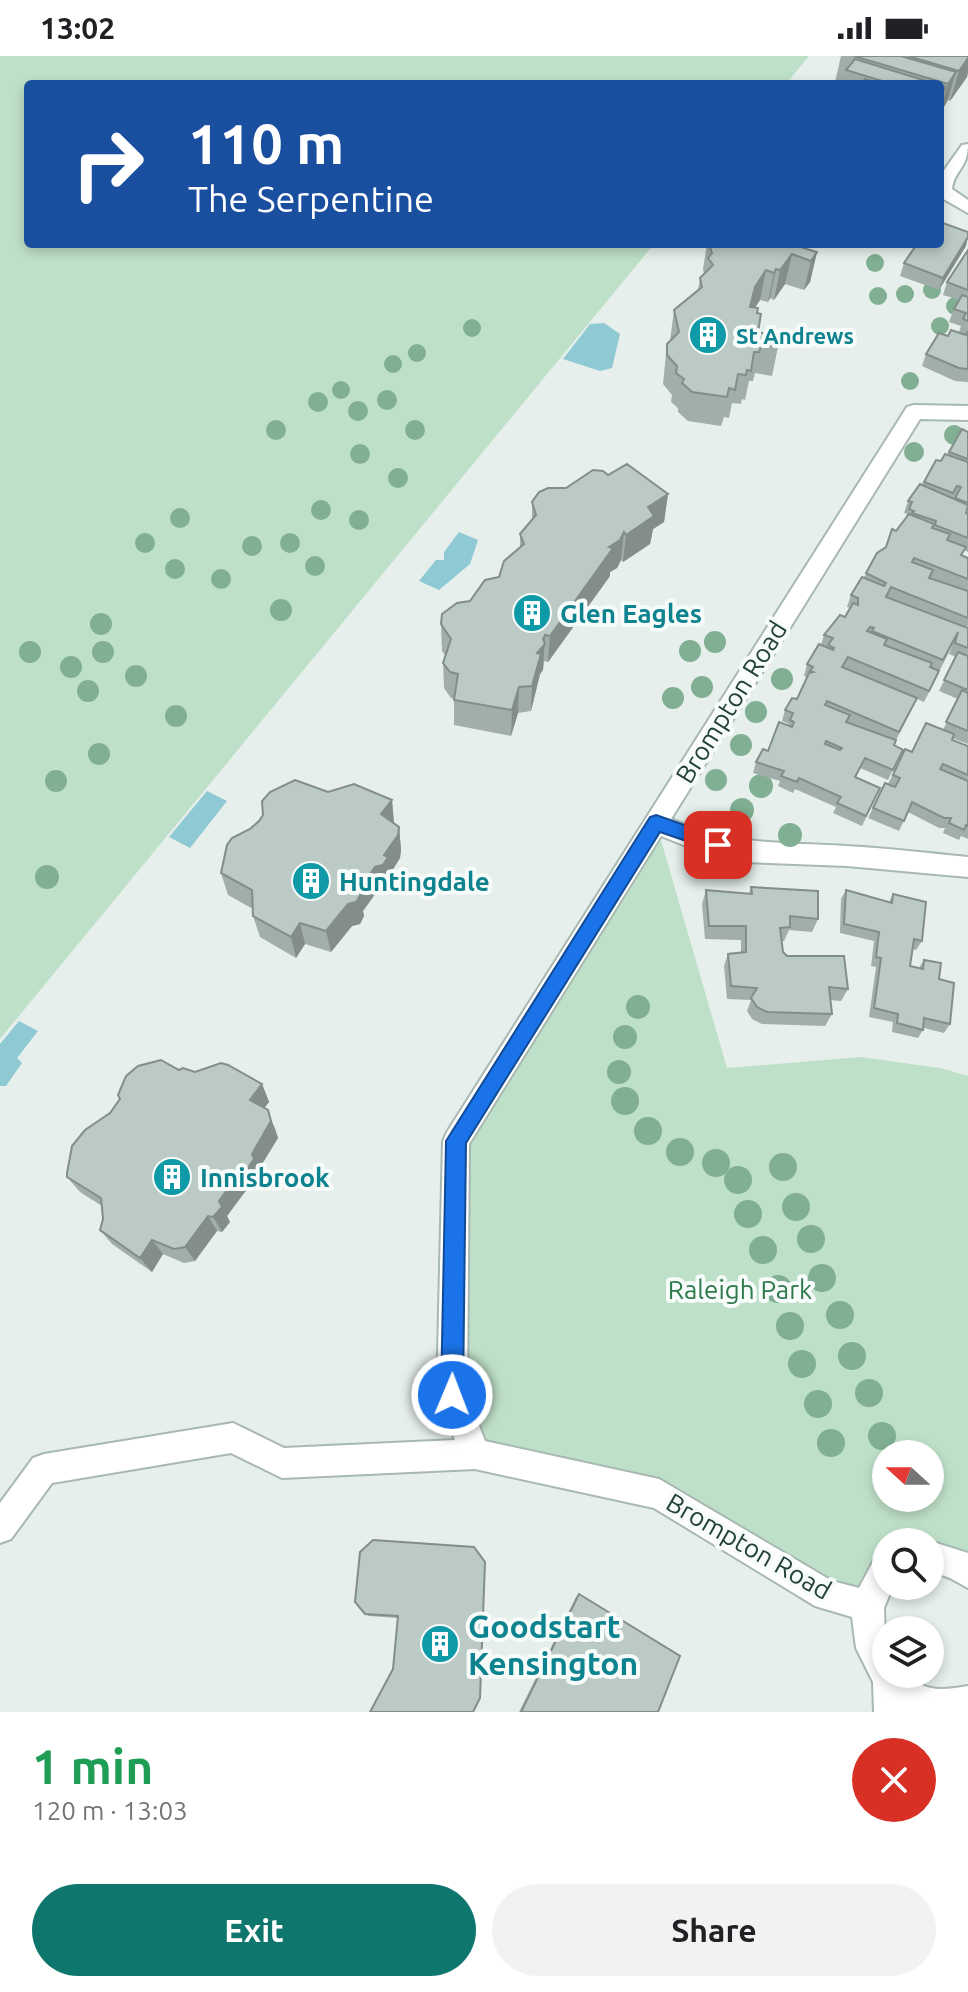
<!DOCTYPE html>
<html lang="en">
<head>
<meta charset="utf-8">
<style>
  body { margin:0; font-family:Ubuntu,sans-serif; background:#f2f2f2; color:#202124; height:100vh; display:flex; flex-direction:column; font-size:30px; white-space:nowrap }
  * { box-sizing:border-box; margin:0 }
  p { font-size:26px; color:#757577 }
  .icon { flex:none; width:44px; height:44px; fill:none; stroke:currentColor; stroke-width:2; stroke-linecap:round; stroke-linejoin:round }
  .map { position:relative; height:1656px; overflow:hidden }
  .details { display:flex; flex-direction:column; background:#fff; flex:1 }
  .details>* { flex:none }
  .hud { position:absolute; left:24px; top:24px; width:920px; height:168px; border-radius:8px; box-shadow:0 4px 12px #0003; background:#1a4fa0; color:#fff; overflow:hidden }
  .needle { width:52px; rotate:291deg }
  .fabs { position:absolute; left:872px; top:1384px; display:grid; gap:16px }
  .fabs a { display:grid; place-items:center; width:72px; height:72px; border-radius:50%; background:#fff; box-shadow:0 4px 12px #0003; font-size:40px }
  .pin { position:absolute; display:grid; place-items:center; width:68px; height:68px; color:#fff; margin:-34px; border-radius:16px; box-shadow:0 4px 12px #0006 }
  .me { position:absolute; width:88px; margin:-44px; rotate:1deg; stroke-linejoin:round; filter:drop-shadow(0 0 6px #0008) }
  .turn { display:flex; align-items:center; gap:28px; height:168px; padding:0 32px; font-size:36px }
  .turn .icon { width:104px; height:104px; stroke-width:2.5 }
  .turn b { display:block; font-size:56px; line-height:68px }
  .round { display:grid; place-items:center; flex:none; width:84px; height:84px; border-radius:42px; background:#f2f2f2 }
  .summary { display:flex; align-items:center; justify-content:space-between; height:136px; padding:0 32px }
  h1 { font-size:48px; font-weight:700; line-height:60px; color:#1e9e55 }
  .action { display:flex; gap:16px; margin-top:auto; padding:16px 32px }
  .action a { flex:1; height:92px; border-radius:48px; background:#0f766e; color:#fff; font-size:32px; font-weight:700; line-height:92px; text-align:center }
  .action a+a { background:#f2f2f2; color:#202124 }
  .status { display:flex; justify-content:space-between; align-items:center; height:56px; padding:0 40px; background:#fff; direction:ltr }
  .status svg { height:22px; fill:currentColor }
  .map>svg:first-child { display:block }
</style>
</head>
<body>
<div class="status"><b>13:02</b><svg viewBox="0 0 49 12"><path d="M0 12V9h3v3zM5 12V6h3v6zM10 12V3h3v9zM15 12V0h3v12zM26 1h20v11H26zM47 4h2v5h-2z"/></svg></div>
<div class="map">
<svg width="968" height="1656" viewBox="0 0 968 1656">
  <rect width="100%" height="100%" fill="#e6efeb"/>
  <g fill="#bfe0c8" fill-rule="evenodd">
    <polygon points="0,0 809,0 786,28 28,28 28,188 654,188 0,983"/>
    <path d="M 656,767 L 727,1012 L 861,1001 L 940,1012 L 968,1020 L 968,1517 L 930,1486 L 886,1486 L 886,1513 L 868,1550 L 659,1438 L 475,1398 L 452,1339 L 456,1085 ZM 886,1398 L 930,1398 L 930,1442 L 886,1442 Z"/>
  </g>
  <g fill="#8ec9d4">
    <polygon points="604,267 620,278 612,312 600,315 563,303 590,268"/>
    <polygon points="459,476 478,484 470,508 439,534 419,525 436,504 444,504 444,496"/>
    <polygon points="207,735 227,745 190,792 169,781"/>
    <polygon points="19,965 38,975 17,1002 22,1007 6,1030 0,1030 0,988"/>
  </g>
  <g fill="none" stroke-linecap="round" stroke-linejoin="round">
    <defs>
      <g id="minor">
        <path d="M 968,88 C 968,113 954,114 952,133 L 968,144 L 968,157 L 940,141 L 940,120 L 962,89 Z"/>
        <path d="M 914,349 L 968,350 L 968,364 L 920,363 L 671,763 C 734,790 780,786 846,790 C 886,792 927,797 968,801 L 968,821 L 847,810 L 745,806 L 691,792 L 661,780 L 469,1088 L 467,1339 L 485,1385 L 659,1423 L 832,1525 L 859,1532 L 875,1502 L 886,1498 L 886,1530 L 893,1530 L 884,1552 L 886,1618 C 910,1618 903,1620 922,1629 C 936,1636 954,1632 968,1630 L 968,1656 L 874,1656 L 873,1626 L 856,1592 L 852,1561 L 815,1550 L 654,1452 L 475,1413 L 282,1422 L 231,1397 L 52,1427 L 11,1483 L 0,1487 L 0,1447 L 33,1402 L 44,1398 L 233,1367 L 284,1392 L 455,1384 L 437,1339 L 443,1085 L 447,1076 L 907,351 Z"/>
        <polygon points="930,1485 968,1497 968,1532 950,1522 930,1515 930,1486 927,1486"/>
      </g>
    </defs>
    <use href="#minor" stroke="#a8b8b2" stroke-width="4"/>
    <use href="#minor" fill="#fff" fill-rule="evenodd"/>
  </g>
  <g fill="#80af93">
    <circle cx="875" cy="207" r="9"/>
    <circle cx="932" cy="234" r="9"/>
    <circle cx="905" cy="238" r="9"/>
    <circle cx="878" cy="240" r="9"/>
    <circle cx="955" cy="250" r="9"/>
    <circle cx="940" cy="270" r="9"/>
    <circle cx="472" cy="272" r="9"/>
    <circle cx="417" cy="297" r="9"/>
    <circle cx="393" cy="308" r="9"/>
    <circle cx="910" cy="325" r="9"/>
    <circle cx="341" cy="334" r="9"/>
    <circle cx="387" cy="344" r="10"/>
    <circle cx="318" cy="346" r="10"/>
    <circle cx="358" cy="355" r="10"/>
    <circle cx="276" cy="374" r="10"/>
    <circle cx="415" cy="374" r="10"/>
    <circle cx="954" cy="379" r="10"/>
    <circle cx="914" cy="396" r="10"/>
    <circle cx="360" cy="398" r="10"/>
    <circle cx="398" cy="422" r="10"/>
    <circle cx="321" cy="454" r="10"/>
    <circle cx="180" cy="462" r="10"/>
    <circle cx="359" cy="464" r="10"/>
    <circle cx="145" cy="487" r="10"/>
    <circle cx="290" cy="487" r="10"/>
    <circle cx="252" cy="490" r="10"/>
    <circle cx="315" cy="510" r="10"/>
    <circle cx="175" cy="513" r="10"/>
    <circle cx="221" cy="523" r="10"/>
    <circle cx="281" cy="554" r="11"/>
    <circle cx="101" cy="568" r="11"/>
    <circle cx="715" cy="586" r="11"/>
    <circle cx="690" cy="595" r="11"/>
    <circle cx="30" cy="596" r="11"/>
    <circle cx="103" cy="596" r="11"/>
    <circle cx="71" cy="611" r="11"/>
    <circle cx="136" cy="620" r="11"/>
    <circle cx="782" cy="623" r="11"/>
    <circle cx="702" cy="631" r="11"/>
    <circle cx="88" cy="635" r="11"/>
    <circle cx="673" cy="642" r="11"/>
    <circle cx="756" cy="656" r="11"/>
    <circle cx="176" cy="660" r="11"/>
    <circle cx="741" cy="689" r="11"/>
    <circle cx="99" cy="698" r="11"/>
    <circle cx="716" cy="724" r="11"/>
    <circle cx="56" cy="725" r="11"/>
    <circle cx="761" cy="730" r="12"/>
    <circle cx="742" cy="754" r="12"/>
    <circle cx="790" cy="779" r="12"/>
    <circle cx="47" cy="821" r="12"/>
    <circle cx="638" cy="951" r="12"/>
    <circle cx="625" cy="981" r="12"/>
    <circle cx="619" cy="1016" r="12"/>
    <circle cx="625" cy="1045" r="14"/>
    <circle cx="648" cy="1075" r="14"/>
    <circle cx="680" cy="1096" r="14"/>
    <circle cx="716" cy="1107" r="14"/>
    <circle cx="783" cy="1111" r="14"/>
    <circle cx="738" cy="1124" r="14"/>
    <circle cx="796" cy="1151" r="14"/>
    <circle cx="748" cy="1158" r="14"/>
    <circle cx="811" cy="1183" r="14"/>
    <circle cx="763" cy="1194" r="14"/>
    <circle cx="822" cy="1222" r="14"/>
    <circle cx="778" cy="1233" r="14"/>
    <circle cx="840" cy="1259" r="14"/>
    <circle cx="790" cy="1270" r="14"/>
    <circle cx="852" cy="1300" r="14"/>
    <circle cx="802" cy="1308" r="14"/>
    <circle cx="869" cy="1337" r="14"/>
    <circle cx="818" cy="1348" r="14"/>
    <circle cx="882" cy="1380" r="14"/>
    <circle cx="831" cy="1387" r="14"/>
  </g>
  <g fill="#a1aea9">
    <polygon points="841,0 968,0 968,16 967,21 950,45 948,44 940,57 940,28 841,28 835,26"/>
    <polygon points="707,188 809,188 808,193 817,196 810,226 804,234 785,228 774,244 770,242 768,246 760,244 755,252 758,276 780,281 772,320 755,317 753,325 749,325 745,344 742,343 741,348 732,347 729,362 724,361 721,370 688,365 678,356 678,352 671,346 672,339 663,328 667,288 670,285 674,254 698,234 700,222 704,218 703,213"/>
    <polygon points="966,190 939,234 900,220 904,207"/>
    <polygon points="968,194 968,326 955,325 922,310 926,298 948,280 959,276 961,270 949,266 954,253 959,244 943,239 947,226"/>
    <polygon points="968,376 968,496 964,494 962,499 968,502 968,569 967,572 968,572 968,688 952,682 952,684 968,690 968,783 961,780 959,784 943,777 945,772 939,772 908,756 899,775 868,762 885,727 888,728 905,693 912,696 943,674 958,643 939,635 956,601 949,598 953,588 924,646 917,643 896,684 894,689 903,694 888,724 860,712 856,721 880,732 862,770 833,757 836,751 795,733 793,737 778,730 780,725 753,717 756,706 768,695 788,669 789,668 782,665 785,654 797,643 807,621 804,620 807,608 821,589 824,579 845,561 850,552 847,551 851,539 905,464 907,458 904,457 908,445 949,396"/>
    <polygon points="608,419 668,438 664,466 653,473 650,488 623,506 621,504 617,512 610,516 610,520 548,606 544,605 543,614 540,618 531,655 518,657 511,680 454,669 454,643 451,642 444,632 443,607 445,599 442,595 441,568 499,521 520,491 520,478 532,464 532,446 566,432"/>
    <polygon points="328,736 392,744 394,768 399,771 401,794 400,802 390,818 390,824 386,832 378,834 363,855 364,860 360,868 352,870 331,896 305,888 296,902 260,881 253,860 253,853 228,839 221,817 250,773 259,765"/>
    <polygon points="751,831 818,863 812,876 789,874 784,885 782,885 783,896 787,900 848,933 841,945 830,944 832,958 825,970 762,968 752,963 747,955 751,944 727,943 724,910 728,898 741,896 741,884 705,883 702,848 706,834 749,838"/>
    <polygon points="846,834 889,846 893,838 922,885 916,894 912,893 910,910 919,912 924,904 939,923 950,968 944,977 924,972 918,982 892,976 893,966 869,961 876,911 871,910 874,885 840,877 841,843"/>
    <polygon points="195,1016 262,1028 269,1046 264,1052 275,1072 278,1082 259,1113 262,1119 254,1129 250,1129 227,1160 230,1166 222,1176 217,1175 195,1205 184,1207 163,1198 152,1216 112,1188 100,1174 103,1163 102,1150 80,1136 67,1121"/>
    <polygon points="474,1491 398,1562 369,1560 365,1558"/>
    <polygon points="579,1538 658,1656 519,1656 576,1541"/>
  </g>
  <g fill="#838d89">
    <polygon points="968,2 968,16 967,21 950,45 959,15"/>
    <polygon points="956,16 947,46 940,57 948,28"/>
    <polygon points="946,31 940,52 940,40"/>
    <polygon points="968,181 966,190 939,234 943,222"/>
    <polygon points="817,196 810,226 804,234 811,205"/>
    <polygon points="792,198 785,228 774,244 780,214"/>
    <polygon points="776,213 770,242 768,246 774,217"/>
    <polygon points="766,214 760,244 749,260 744,280 755,231"/>
    <polygon points="668,438 664,466 653,473 650,488 623,506 626,479 648,451"/>
    <polygon points="624,476 621,504 617,512 610,516 610,520 548,606 550,580 609,491"/>
    <polygon points="545,579 543,614 540,618 531,655 532,630 537,597"/>
    <polygon points="519,631 518,657 511,680 512,654"/>
    <polygon points="392,744 394,768 381,758"/>
    <polygon points="399,771 401,794 400,802 390,818 390,824 386,832 378,834 363,855 364,860 360,868 352,870 331,896 326,875 348,848 384,799"/>
    <polygon points="300,867 305,888 296,902 291,881"/>
    <polygon points="262,1028 269,1046 257,1061 250,1044"/>
    <polygon points="268,1054 278,1082 259,1113 262,1119 254,1129 247,1113"/>
    <polygon points="242,1113 250,1129 227,1160 230,1166 222,1176 213,1161 219,1145"/>
    <polygon points="208,1160 217,1175 195,1205 185,1191"/>
    <polygon points="152,1184 163,1198 152,1216 140,1202"/>
  </g>
  <g fill="#bbcac4" stroke="#838d89" stroke-width="2" fill-rule="evenodd">
    <polygon points="854,0 901,0 956,16 948,28"/>
    <polygon points="908,0 968,0 968,2 959,15"/>
    <polygon points="855,3 936,28 892,28 846,14"/>
    <polygon points="865,23 881,28 861,28"/>
    <polygon points="940,29 946,31 940,40"/>
    <polygon points="940,166 968,176 968,181 943,222 904,207 917,188 940,188"/>
    <polygon points="709,188 806,188 803,192 817,196 811,205 792,198 780,214 776,213 774,217 766,214 755,231 750,251 758,252 757,257 761,258 758,276 780,281 778,291 762,288 759,296 754,296 751,315 747,314 746,319 738,318 735,334 729,332 727,341 692,336 682,327 684,323 676,317 677,310 667,299 667,288 679,276 674,254 702,231 700,222 713,209 708,202 712,197"/>
    <polygon points="968,194 968,234 947,226"/>
    <polygon points="962,239 968,241 968,265 963,263 966,257 954,253"/>
    <polygon points="951,274 966,279 968,275 968,313 959,312 926,298 939,277 948,280"/>
    <polygon points="962,373 968,376 968,403 949,396"/>
    <polygon points="945,398 968,406 968,447 955,442 961,431 957,430 953,437 924,426 936,404 941,405"/>
    <polygon points="627,408 668,438 648,451 654,460 626,479 624,476 620,484 609,491 613,492 550,580 545,579 543,583 545,588 537,597 541,598 532,630 519,631 512,654 454,644 458,618 450,616 443,607 451,583 441,568 442,558 457,547 470,545 485,524 499,521 504,505 524,488 520,478 536,459 532,446 539,436 548,432 566,432 593,414 603,415 608,419"/>
    <polygon points="920,428 968,449 966,457 968,458 968,482 935,469 936,465 912,457 914,455 909,453 912,446 908,445"/>
    <path d="M 909,458 L 934,468 L 932,472 L 950,478 L 947,484 L 966,491 L 961,499 L 968,502 L 968,523 L 914,502 L 912,506 L 933,514 L 929,522 L 968,535 L 968,562 L 891,531 L 886,541 L 968,572 L 968,592 L 955,587 L 958,576 L 943,604 L 872,575 L 874,572 L 870,571 L 867,575 L 887,583 L 884,589 L 932,607 L 930,611 L 939,615 L 929,635 L 848,601 L 842,611 L 917,642 L 899,676 L 827,645 L 825,649 L 850,659 L 846,666 L 896,684 L 894,689 L 903,694 L 893,714 L 865,702 L 855,721 L 880,732 L 866,760 L 837,747 L 841,741 L 799,722 L 797,726 L 781,720 L 784,715 L 756,706 L 763,693 L 768,695 L 779,666 L 792,671 L 794,666 L 790,664 L 793,657 L 785,654 L 792,642 L 797,643 L 809,617 L 813,616 L 810,615 L 813,611 L 807,608 L 819,588 L 833,594 L 834,592 L 828,589 L 833,582 L 824,579 L 840,559 L 845,561 L 853,547 L 858,549 L 858,542 L 851,539 L 862,521 L 884,530 L 886,527 L 866,517 L 877,497 L 886,491 L 892,473 L 896,475 ZM 826,685 L 842,692 L 840,694 L 825,688 Z"/>
    <polygon points="958,596 968,600 968,634 944,624"/>
    <polygon points="962,634 968,637 968,675 946,666"/>
    <polygon points="926,667 954,678 952,684 968,690 968,719 943,708 940,713 968,725 968,770 966,769 964,774 949,767 951,762 944,762 912,746 904,765 873,752 885,727 895,731 900,722 893,719 905,693 912,696"/>
    <polygon points="295,724 328,736 354,728 392,744 381,758 399,771 398,779 384,799 388,801 383,809 375,811 358,836 361,838 356,846 348,848 326,875 300,867 291,881 253,860 252,834 221,817 227,789 232,782 250,773 259,765 263,759 262,745 270,736"/>
    <polygon points="751,831 818,835 818,863 790,860 790,871 780,872 783,896 787,900 844,900 848,933 829,931 832,958 767,956 757,951 751,942 757,932 731,930 728,898 746,896 746,870 709,870 706,834 752,838"/>
    <polygon points="846,834 892,847 893,838 926,846 922,885 914,883 910,910 923,913 924,904 941,907 939,923 954,927 950,968 924,962 923,974 897,967 898,958 874,952 881,902 876,901 879,876 844,868"/>
    <polygon points="161,1004 179,1014 183,1012 195,1016 221,1007 228,1009 262,1028 250,1044 268,1054 271,1065 252,1098 254,1103 247,1113 242,1113 219,1145 222,1151 213,1161 208,1160 185,1191 174,1193 152,1184 140,1202 100,1174 103,1163 101,1142 67,1121 67,1117 72,1090 85,1074 110,1057 120,1043 118,1039 126,1020 138,1010"/>
    <polygon points="373,1484 474,1491 485,1506 480,1642 473,1656 370,1656 393,1613 398,1560 365,1558 355,1546 360,1496"/>
    <polygon points="579,1538 680,1600 658,1656 521,1656"/>
  </g>
  <polygon fill="#1a73e8" stroke="#114b97" stroke-width="2" points="656,759 724,783 727,789 724,794 718,796 660,776 466,1087 463,1339 460,1347 452,1350 444,1347 441,1339 446,1085 650,761"/>
  <defs>
    <symbol id="building-disc" viewBox="-11 -11 22 22"><circle r="9.5" fill="#0f9aa8" stroke="#f7fbf9"/><path d="M-4-6H4V6H1V3H-1V6H-4ZM-2.5-4.3h1.7v1.8h-1.7ZM.8-4.3h1.7v1.8H.8ZM-2.5-1h1.7V.8h-1.7ZM.8-1h1.7V.8H.8Z" fill="#fff"/></symbol>
  </defs>
  <g fill-rule="evenodd">
    <use href="#building-disc" x="686" y="257" width="44" height="44"/>
    <use href="#building-disc" x="510" y="535" width="44" height="44"/>
    <use href="#building-disc" x="289" y="803" width="44" height="44"/>
    <use href="#building-disc" x="150" y="1099" width="44" height="44"/>
    <use href="#building-disc" x="418" y="1566" width="44" height="44"/>
  </g>
  <g text-anchor="middle" dominant-baseline="central" stroke-width="8" stroke-linejoin="round" paint-order="stroke">
    <g font-size="22" font-weight="bold" fill="#0d838f" stroke="#f7fbf9" text-anchor="start">
      <text x="736" y="279">St Andrews</text>
    </g>
    <g font-size="26" font-weight="bold" fill="#0d838f" stroke="#f7fbf9" text-anchor="start">
      <text x="560" y="557">Glen Eagles</text>
      <text x="339" y="825">Huntingdale</text>
      <text x="200" y="1121">Innisbrook</text>
    </g>
    <g font-size="26" fill="#24423a" stroke="#f7fbf9">
      <text transform="translate(731 646) rotate(-58)">Brompton Road</text>
      <text transform="translate(749 1490) rotate(30)">Brompton Road</text>
    </g>
    <g font-size="26" fill="#2d7a4b" stroke="#f7fbf9">
      <text x="740" y="1233">Raleigh Park</text>
    </g>
    <g font-size="32" font-weight="bold" fill="#0d838f" stroke="#f7fbf9" text-anchor="start">
      <text x="468" y="1570">Goodstart<tspan x="468" dy="37">Kensington</tspan></text>
    </g>
  </g>
</svg>
<div class="fabs">
<a><svg class="needle" viewBox="-14 -14 28 28"><path d="M0-13l5 13h-10z" fill="#e53935"/><path d="M0 13l5-13h-10z" fill="#757577"/></svg></a>
<a><svg class="icon" aria-label="search" viewBox="0 0 24 24"><circle cx="10" cy="10" r="6"/><path d="M15 15l6 6"/></svg></a>
<a><svg class="icon" aria-label="layers" viewBox="0 0 24 24"><path d="M12 4l9 5-9 5-9-5zM3 14l9 5 9-5"/></svg></a>
</div>
<div class="pin" style="left:718px;top:789px;background:#d93025"><svg class="icon" aria-label="arrive" viewBox="0 0 24 24"><path d="M6 21V4h12l-3 4 3 4H6"/></svg></div>
<svg class="me" style="left:452px;top:1339px" viewBox="-20 -20 40 40"><circle r="17" fill="#1a73e8" stroke="#fff" stroke-width="3"/><path d="M0-11L8 9 0 5-8 9z" fill="#fff"/></svg>
<div class="hud">
<div class="turn"><svg class="icon" aria-label="right" viewBox="0 0 24 24"><path d="M7 20v-9h11M14 6l5 5-5 5"/></svg><div><b>110 m</b>The Serpentine</div></div>
</div>
</div>
<section class="details">
<div class="summary"><div><h1>1 min</h1><p>120 m · 13:03</p></div><a class="round" style="background:#d93025;color:#fff"><svg class="icon" aria-label="close" viewBox="0 0 24 24"><path d="M6 6l12 12M18 6L6 18"/></svg></a></div>
<div class="action"><a>Exit</a><a>Share</a></div>
</section>
</body>
</html>
